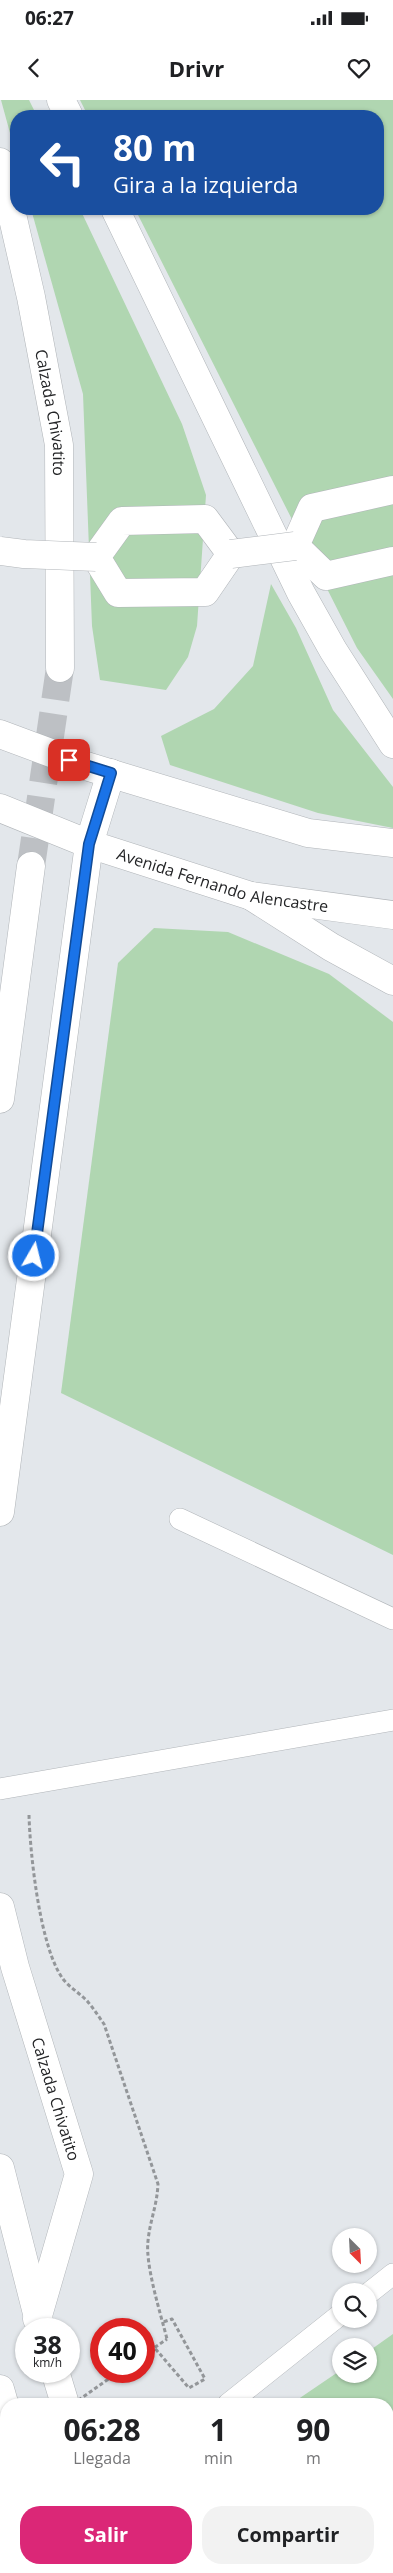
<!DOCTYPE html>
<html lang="es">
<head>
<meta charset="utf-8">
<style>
  body { margin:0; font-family:"Open Sans",sans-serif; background:#f2f2f2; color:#202124; height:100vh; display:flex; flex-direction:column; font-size:19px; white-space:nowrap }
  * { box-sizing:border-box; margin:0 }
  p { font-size:16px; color:#757577 }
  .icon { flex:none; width:28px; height:28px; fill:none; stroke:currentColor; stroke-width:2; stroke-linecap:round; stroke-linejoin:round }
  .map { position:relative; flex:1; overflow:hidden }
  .side { position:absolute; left:0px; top:2298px; width:394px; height:176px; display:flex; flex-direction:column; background:#fff; border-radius:20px 20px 0 0; box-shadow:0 1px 4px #0004 }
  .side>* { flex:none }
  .top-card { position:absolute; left:10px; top:10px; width:374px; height:105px; border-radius:20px; box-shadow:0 1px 4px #0004; background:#1a4fa0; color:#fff; overflow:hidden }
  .needle { width:32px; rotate:156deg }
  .tools { position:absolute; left:332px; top:2128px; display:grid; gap:10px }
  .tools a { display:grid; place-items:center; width:45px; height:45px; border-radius:50%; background:#fff; box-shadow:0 1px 4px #0004; font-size:25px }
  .speed { position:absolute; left:15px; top:2218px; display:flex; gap:10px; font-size:25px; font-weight:700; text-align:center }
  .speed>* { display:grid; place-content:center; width:65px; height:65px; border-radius:50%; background:#fff; box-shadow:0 1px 4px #0004; line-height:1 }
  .speed small { font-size:12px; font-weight:400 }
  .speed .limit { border:8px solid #d22; background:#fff; color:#111 }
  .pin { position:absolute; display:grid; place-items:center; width:42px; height:42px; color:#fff; margin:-21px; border-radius:10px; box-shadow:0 2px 8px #0006 }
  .me { position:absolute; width:55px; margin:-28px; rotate:8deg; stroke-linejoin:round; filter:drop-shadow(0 0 4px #0008) }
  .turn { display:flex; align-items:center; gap:18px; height:105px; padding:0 20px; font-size:22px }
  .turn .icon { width:65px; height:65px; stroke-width:2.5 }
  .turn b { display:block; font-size:35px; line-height:42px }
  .eta { display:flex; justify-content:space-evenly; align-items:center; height:85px; text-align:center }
  .eta b { font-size:30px; font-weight:700; line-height:35px }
  .primary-button { display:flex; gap:10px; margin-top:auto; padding:10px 20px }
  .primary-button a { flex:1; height:58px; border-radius:20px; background:#db2777; color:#fff; font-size:20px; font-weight:700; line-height:58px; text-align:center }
  .primary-button a+a { background:#f2f2f2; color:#202124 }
  .status { display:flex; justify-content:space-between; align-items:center; height:35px; padding:0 25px; background:#fff; direction:ltr }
  .status svg { height:14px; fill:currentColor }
  header { display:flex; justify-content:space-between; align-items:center; height:65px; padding:0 20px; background:#fff; font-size:22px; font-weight:700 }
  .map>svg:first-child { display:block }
</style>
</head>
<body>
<div class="status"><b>06:27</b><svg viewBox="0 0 49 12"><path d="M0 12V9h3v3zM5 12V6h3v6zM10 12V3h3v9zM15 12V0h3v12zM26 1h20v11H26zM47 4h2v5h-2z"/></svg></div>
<header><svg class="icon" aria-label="back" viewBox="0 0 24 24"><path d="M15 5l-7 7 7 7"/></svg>Drivr<svg class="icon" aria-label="heart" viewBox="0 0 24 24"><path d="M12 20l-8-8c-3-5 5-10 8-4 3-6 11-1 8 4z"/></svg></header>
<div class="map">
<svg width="393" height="2473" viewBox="0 0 393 2473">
  <rect width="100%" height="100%" fill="#e3e7eb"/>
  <g fill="#b0d6b1">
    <polygon points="1,0 29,0 37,16 16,16 16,55"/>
    <polygon points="80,0 393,0 393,599 357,548 135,109 378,109 378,16 88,16"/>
    <polygon points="31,109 80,109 182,324 206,395 197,526 188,557 166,590 100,580 92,526 83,294"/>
    <polygon points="271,484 296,528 333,610 393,687 393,728 318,713 170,665 161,636 214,609 253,566"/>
    <polygon points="154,828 228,832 329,874 393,922 393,1455 61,1293 118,863"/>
    <polygon points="393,2234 393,2473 261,2473 261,2468 388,2468 388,2304 291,2304 341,2270 341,2274 369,2274 369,2251"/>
  </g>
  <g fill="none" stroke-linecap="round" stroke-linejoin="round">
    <polyline stroke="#bdc0c4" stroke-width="28" stroke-dasharray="28 14" stroke-linecap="butt" points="31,766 60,568"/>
    <defs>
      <g id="service">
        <polyline points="180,1419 393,1519"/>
        <polyline points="0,1689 393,1620"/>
        <polyline points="369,2193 393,2174"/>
        <polyline points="228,2304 341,2214"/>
        <polyline points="0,2456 6,2452"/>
        <polyline points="178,2468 185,2473"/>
      </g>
      <g id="pedestrian">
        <polyline points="393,390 312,408 295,446 326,476 393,461"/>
        <polygon points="205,419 231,454 205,492 118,493 96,457 122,421"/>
      </g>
      <g id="tertiary">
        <polyline points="0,634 86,666 308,733 393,743"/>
        <path id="s1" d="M 0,708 L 89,744 L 251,796 L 393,815"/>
        <polyline points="0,1412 89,744 111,673"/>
        <path id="s2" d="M 0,1807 L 15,1867 L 79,2074 L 37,2219"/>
      </g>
      <g id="secondary">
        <polyline points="61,0 69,16"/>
        <path id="s3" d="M 0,62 L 31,197 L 59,345 L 60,568"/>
        <polyline points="115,109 301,493 333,550 393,644"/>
        <polyline points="251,796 331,847 393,881"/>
        <polyline points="0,999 31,766"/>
        <polyline points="0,2068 41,2229"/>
        <polyline points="55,2271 65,2304"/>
        <polyline points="0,2289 6,2310"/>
        <polyline points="51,2468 52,2473"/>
        <polyline points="120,2468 122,2473"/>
      </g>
    </defs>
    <use href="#service" stroke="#b1b5b9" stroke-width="22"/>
    <use href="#pedestrian" stroke="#b1b5b9" stroke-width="29"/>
    <use href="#tertiary" stroke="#b1b5b9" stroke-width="29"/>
    <use href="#secondary" stroke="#b1b5b9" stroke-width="29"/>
    <g stroke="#939699" stroke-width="3" stroke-dasharray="4 2.5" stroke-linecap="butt">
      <path d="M 29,1715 C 30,1754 40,1848 63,1879 C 70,1888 81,1894 88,1902 C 94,1909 99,1917 104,1924 L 158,2084 C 157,2106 150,2120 148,2141 C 145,2165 161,2215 167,2239"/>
      <polyline points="147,2239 189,2288 205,2279 172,2219 163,2222"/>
      <polyline points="0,2354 6,2349"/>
    </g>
    <use href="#service" stroke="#fff" stroke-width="21"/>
    <use href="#pedestrian" stroke="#fff" stroke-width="28"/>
    <use href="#tertiary" stroke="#fff" stroke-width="28"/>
    <use href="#secondary" stroke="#fff" stroke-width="28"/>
    <defs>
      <g id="pedestrian-bridge">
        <polyline points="0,451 24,454 96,457"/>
        <polyline points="231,454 295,446"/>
      </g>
    </defs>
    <use href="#pedestrian-bridge" stroke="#b1b5b9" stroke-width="29" stroke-linecap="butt"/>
    <g stroke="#939699" stroke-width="3" stroke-dasharray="4 2.5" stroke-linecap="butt">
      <polyline points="144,2255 167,2239"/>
      <polyline points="73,2304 120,2271"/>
    </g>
    <use href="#pedestrian-bridge" stroke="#fff" stroke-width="28"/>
  </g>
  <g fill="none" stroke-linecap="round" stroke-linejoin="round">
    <defs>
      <polyline id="route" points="34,1156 89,744 111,673 69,660"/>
    </defs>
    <use href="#route" stroke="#114b97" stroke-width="12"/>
    <use href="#route" stroke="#1a73e8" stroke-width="9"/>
  </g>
  <g text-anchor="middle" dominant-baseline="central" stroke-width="5" stroke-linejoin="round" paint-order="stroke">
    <g font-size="16" fill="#232426" stroke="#fff">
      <text stroke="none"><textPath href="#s3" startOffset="256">Calzada Chivatito</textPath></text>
      <text stroke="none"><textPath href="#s1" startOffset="235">Avenida Fernando Alencastre</textPath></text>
      <text stroke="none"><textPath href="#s2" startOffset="200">Calzada Chivatito</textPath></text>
    </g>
  </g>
</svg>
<div class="tools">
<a><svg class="needle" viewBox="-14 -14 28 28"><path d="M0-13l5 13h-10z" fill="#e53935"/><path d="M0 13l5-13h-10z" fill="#757577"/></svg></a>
<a><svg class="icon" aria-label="search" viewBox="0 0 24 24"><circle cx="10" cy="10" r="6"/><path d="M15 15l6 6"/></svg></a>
<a><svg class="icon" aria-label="layers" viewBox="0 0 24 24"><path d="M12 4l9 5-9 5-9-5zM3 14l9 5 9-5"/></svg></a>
</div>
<div class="speed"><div>38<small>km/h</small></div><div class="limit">40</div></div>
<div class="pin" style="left:69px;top:660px;background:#d93025"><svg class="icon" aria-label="arrive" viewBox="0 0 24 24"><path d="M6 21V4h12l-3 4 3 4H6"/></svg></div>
<svg class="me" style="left:34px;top:1156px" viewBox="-20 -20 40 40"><circle r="17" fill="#1a73e8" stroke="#fff" stroke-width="3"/><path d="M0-11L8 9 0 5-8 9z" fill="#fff"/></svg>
<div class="top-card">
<div class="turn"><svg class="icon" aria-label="left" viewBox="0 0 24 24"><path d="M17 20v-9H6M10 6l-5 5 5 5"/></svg><div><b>80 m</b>Gira a la izquierda</div></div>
</div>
<section class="side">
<div class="eta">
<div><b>06:28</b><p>Llegada</p></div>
<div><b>1</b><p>min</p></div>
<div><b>90</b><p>m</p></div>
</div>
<div class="primary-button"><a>Salir</a><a>Compartir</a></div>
</section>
</div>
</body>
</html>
